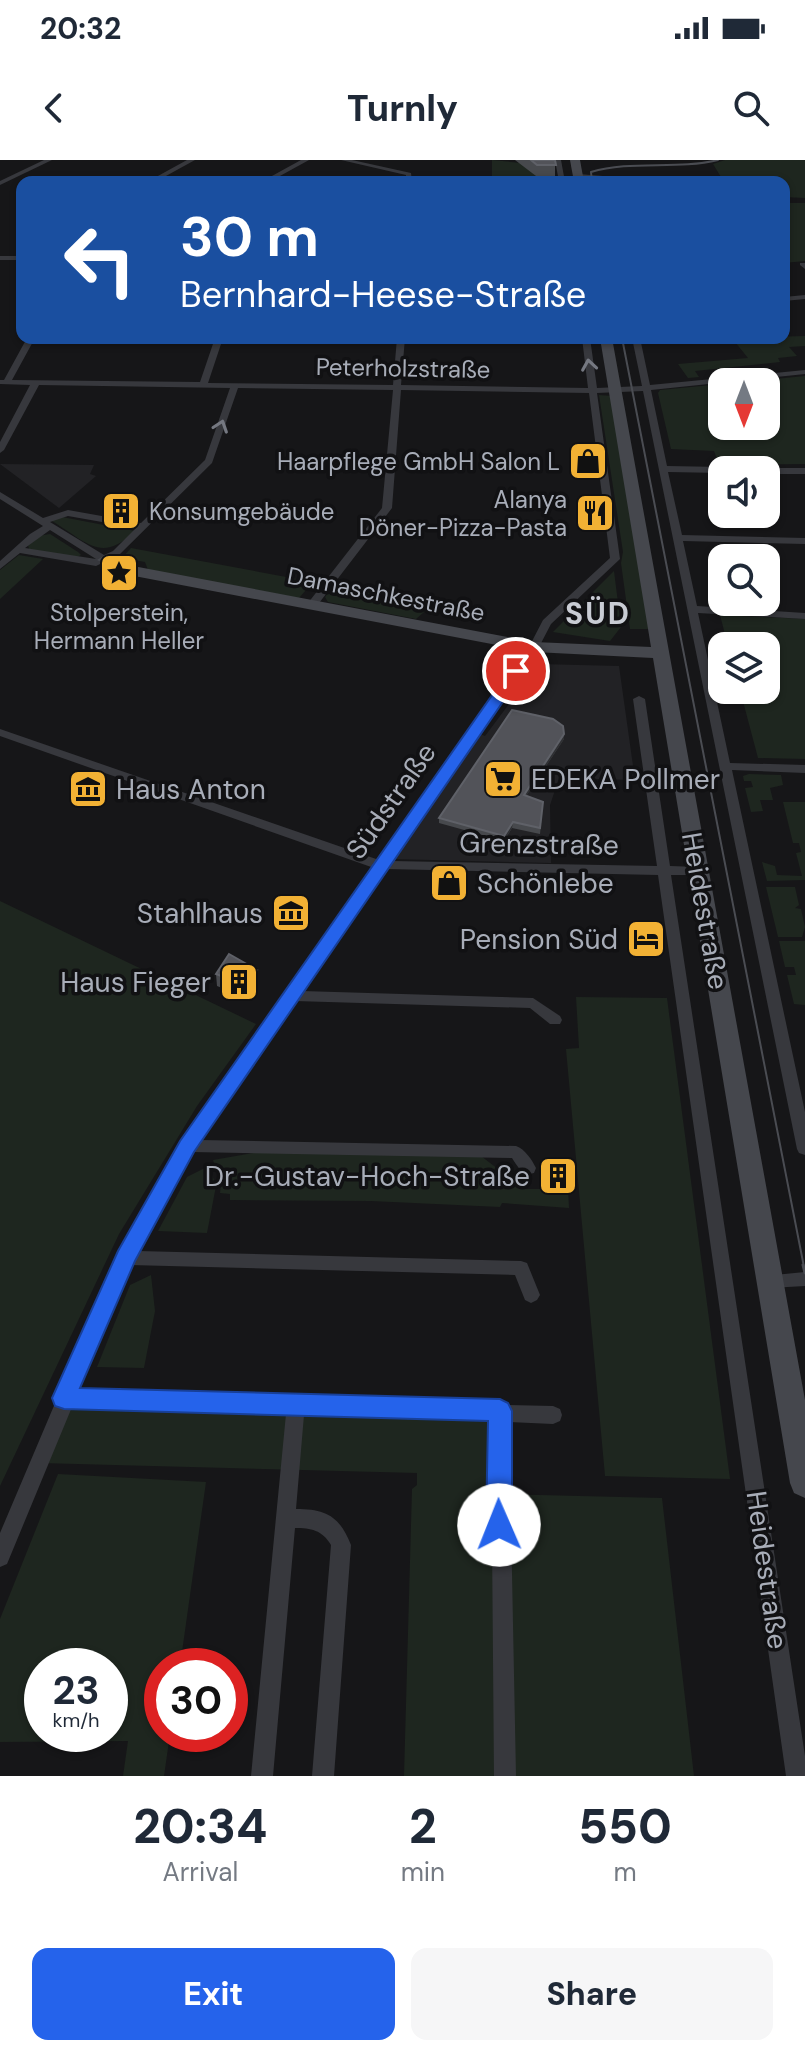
<!DOCTYPE html>
<html lang="en">
<head>
<meta charset="utf-8">
<style>
  body { margin:0; font-family:"DM Sans",sans-serif; background:#f6f6f7; color:#1f2937; height:100vh; display:flex; flex-direction:column; font-size:30px; white-space:nowrap }
  * { box-sizing:border-box; margin:0 }
  p { font-size:26px; color:#747a83 }
  .icon { flex:none; width:44px; height:44px; fill:none; stroke:currentColor; stroke-width:2; stroke-linecap:round; stroke-linejoin:round }
  .map { position:relative; height:1616px; overflow:hidden }
  .details { display:flex; flex-direction:column; background:#fff; flex:1 }
  .details>* { flex:none }
  .banner { position:absolute; left:16px; top:16px; width:774px; height:168px; border-radius:16px; box-shadow:0 2px 6px #0004; background:#1a4fa0; color:#fff; overflow:hidden }
  .needle { width:52px; rotate:180deg }
  .controls { position:absolute; left:708px; top:208px; display:grid; gap:16px }
  .controls a { display:grid; place-items:center; width:72px; height:72px; border-radius:16px; background:#fff; box-shadow:0 2px 6px #0004; font-size:40px }
  .speed { position:absolute; left:24px; top:1488px; display:flex; gap:16px; font-size:40px; font-weight:700; text-align:center }
  .speed>* { display:grid; place-content:center; width:104px; height:104px; border-radius:50%; background:#fff; box-shadow:0 2px 6px #0004; line-height:1 }
  .speed small { font-size:20px; font-weight:400 }
  .speed .limit { border:12px solid #d22; background:#fff; color:#111 }
  .pin { position:absolute; display:grid; place-items:center; width:68px; height:68px; color:#fff; margin:-34px; border:4px solid #fff; border-radius:50%; box-shadow:0 2px 8px #0007 }
  .me { position:absolute; width:88px; margin:-44px; rotate:359deg; stroke-linejoin:round; filter:drop-shadow(0 0 6px #0008) }
  .turn { display:flex; align-items:center; gap:28px; height:168px; padding:0 32px; font-size:36px }
  .turn .icon { width:104px; height:104px; stroke-width:2.5 }
  .turn b { display:block; font-size:56px; line-height:68px }
  .eta { display:flex; justify-content:space-evenly; align-items:center; height:136px; text-align:center }
  .eta b { font-size:48px; font-weight:800; line-height:56px }
  .button { display:flex; gap:16px; margin-top:auto; padding:16px 32px }
  .button a { flex:1; height:92px; border-radius:16px; background:#2563eb; color:#fff; font-size:32px; font-weight:800; line-height:92px; text-align:center }
  .button a+a { background:#f6f6f7; color:#1f2937 }
  .status { display:flex; justify-content:space-between; align-items:center; height:56px; padding:0 40px; background:#fff; direction:ltr }
  .status svg { height:22px; fill:currentColor }
  header { display:flex; justify-content:space-between; align-items:center; height:104px; padding:0 32px; background:#fff; font-size:36px; font-weight:800 }
  .map>svg:first-child { display:block }
</style>
</head>
<body>
<div class="status"><b>20:32</b><svg viewBox="0 0 49 12"><path d="M0 12V9h3v3zM5 12V6h3v6zM10 12V3h3v9zM15 12V0h3v12zM26 1h20v11H26zM47 4h2v5h-2z"/></svg></div>
<header><svg class="icon" aria-label="back" viewBox="0 0 24 24"><path d="M15 5l-7 7 7 7"/></svg>Turnly<svg class="icon" aria-label="search" viewBox="0 0 24 24"><circle cx="10" cy="10" r="6"/><path d="M15 15l6 6"/></svg></header>
<div class="map">
<svg width="805" height="1616" viewBox="0 0 805 1616">
  <rect width="100%" height="100%" fill="#161618"/>
  <g fill="#222225">
    <polygon points="0,304 94,305 90,314 96,316 59,348"/>
    <polygon points="539,504 619,506 635,620 559,618 550,645 551,703 392,699 480,574 485,576"/>
  </g>
  <g fill="#1e261f" fill-rule="evenodd">
    <polygon points="492,0 531,4 536,16 531,16 532,22 492,22"/>
    <polygon points="725,0 805,0 805,38 784,37 784,22 724,22 713,4"/>
    <polygon points="784,43 805,43 805,101 784,103"/>
    <polygon points="805,176 805,186 789,187 797,196 778,198 780,202 695,211 699,217 688,218 678,204 748,198 735,182 744,181 741,178"/>
    <polygon points="805,216 805,304 719,305 714,291 671,289 658,233 660,230 722,224 722,266 766,266 766,222 744,222"/>
    <polygon points="599,235 612,236 649,469 630,469 621,403 623,392"/>
    <path d="M 57,356 L 135,371 C 101,404 87,382 52,361 Z"/>
    <polygon points="50,374 78,392 81,395 75,398 29,389 28,385 38,376"/>
    <polygon points="131,388 313,422 299,438 148,410 145,402 122,398"/>
    <polygon points="19,395 43,399 0,439 0,410"/>
    <polygon points="614,411 621,467 610,481 553,472"/>
    <polygon points="334,426 432,445 416,459 328,442 325,437"/>
    <polygon points="720,455 805,459 805,599 758,598 740,530 766,530 766,486 728,486"/>
    <polygon points="749,614 781,615 783,625 770,628 773,640 760,640 763,651 751,652 745,628 753,627 751,621 744,621 743,616"/>
    <polygon points="783,642 805,642 805,720 767,721 762,702 775,706 777,715 802,716 796,693 801,692 799,683 793,683"/>
    <polygon points="766,727 795,727 799,745 795,748 801,749 805,767 802,777 778,777"/>
    <polygon points="0,741 256,864 197,946 119,1074 0,1326"/>
    <polygon points="779,781 805,781 805,845 794,844 787,815 796,815 794,807 785,807"/>
    <polygon points="576,837 667,838 730,1319 605,1316 566,889 579,888"/>
    <polygon points="270,990 481,996 524,1029 568,1029 569,1048 502,1043 500,1047 371,1041 230,1040 230,1034 220,1033 221,1024 213,1000"/>
    <polygon points="209,1006 216,1026 207,1073 158,1071 187,1017"/>
    <polygon points="151,1115 155,1151 144,1208 97,1207 130,1125"/>
    <polygon points="64,1238 500,1251 499,1334 662,1338 694,1616 404,1616 412,1329 417,1325 417,1313 39,1303"/>
    <path d="M 58,1314 L 206,1322 L 180,1506 L 162,1506 L 162,1574 L 170,1574 L 164,1616 L 123,1616 L 128,1581 L 0,1582 L 0,1459 ZM 42,1506 L 110,1506 L 110,1574 L 42,1574 Z"/>
  </g>
  <g fill="none" stroke-linecap="round" stroke-linejoin="round">
    <g fill="#37383d" fill-rule="evenodd">
      <polygon points="44,0 52,0 0,25 0,21"/>
      <polygon points="187,0 195,0 155,22 147,22"/>
      <polygon points="301,0 309,0 269,22 261,22"/>
      <polygon points="341,0 352,0 411,13 412,22 406,22 406,15"/>
      <polygon points="555,0 561,0 565,22 559,22"/>
      <polygon points="578,14 603,16 606,22 600,22 599,19 576,17"/>
      <rect x="0" y="96" width="22" height="4"/>
      <polygon points="800,103 805,103 805,109 800,105"/>
      <polygon points="805,135 805,139 784,141 784,137"/>
      <path d="M 27,178 L 35,178 L 12,220 L 200,222 L 215,178 L 223,178 L 208,223 L 393,225 L 397,178 L 405,178 L 401,225 L 588,228 L 582,178 L 590,178 L 597,228 L 642,226 L 632,178 L 640,178 L 650,225 L 805,210 L 805,214 L 651,230 L 667,306 L 722,307 L 727,310 L 722,310 L 722,313 L 668,312 L 682,375 L 805,378 L 805,384 L 683,381 L 697,446 L 805,453 L 805,459 L 698,453 L 730,603 L 805,605 L 805,613 L 732,610 L 805,952 L 805,995 L 799,993 L 797,989 L 643,231 L 597,233 L 620,399 L 551,464 L 539,487 L 392,701 L 657,706 L 633,539 L 639,536 L 645,539 L 670,706 L 698,707 L 705,711 L 698,715 L 671,715 L 805,1596 L 805,1616 L 786,1616 L 658,715 L 386,709 L 302,831 L 533,838 L 560,856 L 562,860 L 560,864 L 550,864 L 530,848 L 295,841 L 200,980 L 516,986 C 525,989 532,1000 536,1008 L 534,1013 C 522,1016 518,1007 512,998 L 192,992 L 138,1091 L 521,1101 L 527,1103 L 540,1135 L 537,1140 L 531,1143 L 525,1140 L 515,1115 L 130,1105 L 79,1230 L 495,1244 L 500,1242 L 506,1245 L 553,1246 L 560,1249 L 562,1255 L 560,1261 L 553,1264 L 509,1262 L 516,1616 L 494,1616 L 491,1261 L 304,1255 L 296,1349 C 327,1349 340,1357 351,1385 L 334,1616 L 312,1616 L 331,1385 C 322,1370 311,1368 295,1368 L 273,1616 L 251,1616 L 286,1254 L 72,1247 L 7,1404 L 0,1407 L 0,1373 L 56,1241 L 55,1238 L 60,1231 L 119,1093 L 181,982 L 374,708 L 0,576 L 0,569 L 379,700 L 529,487 L 543,460 L 610,398 L 589,233 L 401,230 L 392,348 L 316,447 L 308,447 L 308,443 L 382,348 L 393,230 L 238,228 L 212,303 L 119,395 L 96,406 L 20,393 L 0,409 L 0,401 L 30,374 L 43,366 L 0,339 L 0,332 L 43,358 L 68,350 L 141,363 L 205,300 L 230,228 L 39,225 L 4,290 L 0,293 L 0,282 L 30,225 L 0,224 L 0,220 L 4,220 ZM 68,356 L 136,368 L 113,391 L 104,395 L 50,362 ZM 50,370 L 96,399 L 25,388 Z"/>
      <polygon points="766,308 805,308 805,314 766,314 766,310 762,310"/>
      <polygon points="805,1112 805,1126 770,1128 764,1126 761,1121 764,1116"/>
    </g>
    <g fill="#45474d" fill-rule="evenodd">
      <polygon points="570,0 580,0 584,22 574,22"/>
      <polygon points="600,178 612,178 805,1240 805,1338 794,1333 790,1323 653,498 534,492 129,415 97,400 105,395 133,406 534,482 651,487"/>
    </g>
    <g stroke="#4a4c52" stroke-width="2">
      <path d="M 592,22 L 591,12 C 631,0 677,10 718,0"/>
      <polyline points="622,178 804,1107"/>
    </g>
    <polyline stroke="#4a4c52" stroke-width="3" points="803,1105 805,1113"/>
  </g>
  <g fill="#47494d">
    <polygon points="515,0 555,0 555,16 536,16"/>
    <polygon points="564,574 564,579 526,636 543,642 540,674 512,668 504,681 439,663 439,658"/>
    <polygon points="306,745 306,751 293,766 276,760 276,754"/>
    <polygon points="216,814 258,821 248,838 217,826"/>
  </g>
  <g fill="#2f3033">
    <polygon points="564,574 564,579 523,641 524,635"/>
    <polygon points="513,662 512,668 504,681 504,676"/>
    <polygon points="306,745 306,751 293,766 292,761"/>
    <polygon points="257,810 258,821 248,838 247,826"/>
  </g>
  <g fill="#525359" stroke="#5f6168" stroke-width="2">
    <polygon points="531,0 555,0 556,5 537,5"/>
    <polygon points="512,550 553,559 563,566 564,574 524,635 543,642 540,668 513,662 504,676 439,658"/>
    <polygon points="286,738 306,745 292,761 276,754"/>
    <polygon points="229,794 257,810 247,826 216,814"/>
  </g>
  <defs><path id="oneway-chevron" d="M-2-3.5L2.5 0L-2 3.5" fill="none" stroke-width="1.6" stroke-linecap="round" stroke-linejoin="round" transform="scale(2)"/></defs>
  <g stroke="#757881">
    <use href="#oneway-chevron" transform="translate(589 205) rotate(-99)"/>
    <use href="#oneway-chevron" transform="translate(221 266) rotate(-71)"/>
  </g>
  <polygon fill="#2563eb" stroke="#184099" stroke-width="2" points="511,508 524,511 194,992 135,1101 80,1228 500,1239 508,1243 512,1251 512,1365 508,1374 499,1378 490,1374 486,1365 488,1261 64,1249 55,1246 52,1238 118,1091 180,981"/>
  <defs>
    <symbol id="shop-square" viewBox="-11 -11 22 22"><rect x="-9" y="-9" width="18" height="18" rx="4" fill="#f2b134" stroke="#111113"/><path d="M-5-2.5h2.3a2.7 3.5 0 0 1 5.4 0H5L5.5 6h-11ZM-1.5-2.5h3a1.5 2.3 0 0 0-3 0Z" fill="#111"/></symbol>
    <symbol id="building-square" viewBox="-11 -11 22 22"><rect x="-9" y="-9" width="18" height="18" rx="4" fill="#f2b134" stroke="#111113"/><path d="M-4-6H4V6H1V3H-1V6H-4ZM-2.5-4.3h1.7v1.8h-1.7ZM.8-4.3h1.7v1.8H.8ZM-2.5-1h1.7V.8h-1.7ZM.8-1h1.7V.8H.8Z" fill="#111"/></symbol>
    <symbol id="restaurant-square" viewBox="-11 -11 22 22"><rect x="-9" y="-9" width="18" height="18" rx="4" fill="#f2b134" stroke="#111113"/><path d="M-5-6h1v4h1v-4h1v4h1v-4h1v5L-1.5 .5V6h-2V.5L-5-1ZM5-6V6H3V1.5H1.5Q1.5-4 5-6Z" fill="#111"/></symbol>
    <symbol id="sight-square" viewBox="-11 -11 22 22"><rect x="-9" y="-9" width="18" height="18" rx="4" fill="#f2b134" stroke="#111113"/><path d="M0-6L1.8-2.2L6-1.7L2.9 1.2L3.7 5.4L0 3.3L-3.7 5.4L-2.9 1.2L-6-1.7L-1.8-2.2Z" fill="#111"/></symbol>
    <symbol id="supermarket-square" viewBox="-11 -11 22 22"><rect x="-9" y="-9" width="18" height="18" rx="4" fill="#f2b134" stroke="#111113"/><path d="M-6-5.5h2.5l.6 2H6L4.5 2H-2.5L-4.4-4H-6ZM-1.5 3.2a1.3 1.3 0 1 0 .1 0ZM3 3.2a1.3 1.3 0 1 0 .1 0Z" fill="#111"/></symbol>
    <symbol id="museum-square" viewBox="-11 -11 22 22"><rect x="-9" y="-9" width="18" height="18" rx="4" fill="#f2b134" stroke="#111113"/><path d="M0-6L6-3V-2H-6V-3ZM-5-1h2V3h-2ZM-1-1h2V3h-2ZM3-1h2V3H3ZM-6 4H6V6H-6Z" fill="#111"/></symbol>
    <symbol id="hotel-square" viewBox="-11 -11 22 22"><rect x="-9" y="-9" width="18" height="18" rx="4" fill="#f2b134" stroke="#111113"/><path d="M-6-4.5h1.5V1H6V5H4.5V3h-9V5H-6ZM-4 0a1.8 1.8 0 1 1 3.6 0ZM.5 0V-2.5h3Q6-2.5 6 0Z" fill="#111"/></symbol>
  </defs>
  <g fill-rule="evenodd">
    <use href="#shop-square" x="566" y="279" width="44" height="44"/>
    <use href="#building-square" x="99" y="329" width="44" height="44"/>
    <use href="#restaurant-square" x="573" y="331" width="44" height="44"/>
    <use href="#sight-square" x="97" y="391" width="44" height="44"/>
    <use href="#supermarket-square" x="481" y="597" width="44" height="44"/>
    <use href="#museum-square" x="66" y="607" width="44" height="44"/>
    <use href="#shop-square" x="427" y="701" width="44" height="44"/>
    <use href="#museum-square" x="269" y="731" width="44" height="44"/>
    <use href="#hotel-square" x="624" y="757" width="44" height="44"/>
    <use href="#building-square" x="217" y="800" width="44" height="44"/>
    <use href="#building-square" x="536" y="994" width="44" height="44"/>
  </g>
  <g text-anchor="middle" dominant-baseline="central" stroke-width="7" stroke-linejoin="round" paint-order="stroke">
    <g font-size="24" fill="#a8adb8" stroke="#111113">
      <text transform="translate(403 208) rotate(1)">Peterholzstraße</text>
      <text transform="translate(386 434) rotate(11)">Damaschkestraße</text>
    </g>
    <g font-size="24" fill="#a8adb8" stroke="#111113" text-anchor="end">
      <text x="560" y="301">Haarpflege GmbH Salon L</text>
      <text x="567" y="339">Alanya<tspan x="567" dy="28">Döner-Pizza-Pasta</tspan></text>
      <text x="149" y="351" text-anchor="start">Konsumgebäude</text>
      <text x="119" y="452" text-anchor="middle">Stolperstein,<tspan x="119" dy="28">Hermann Heller</tspan></text>
    </g>
    <g font-size="28" fill="#a8adb8" stroke="#111113" text-anchor="end">
      <text x="531" y="619" text-anchor="start">EDEKA Pollmer</text>
      <text x="116" y="629" text-anchor="start">Haus Anton</text>
      <text x="477" y="723" text-anchor="start">Schönlebe</text>
      <text x="263" y="753">Stahlhaus</text>
      <text x="618" y="779">Pension Süd</text>
      <text x="211" y="822">Haus Fieger</text>
      <text x="530" y="1016">Dr.-Gustav-Hoch-Straße</text>
    </g>
    <g font-size="28" fill="#a8adb8" stroke="#111113">
      <text transform="translate(391 641) rotate(-55)">Südstraße</text>
      <text transform="translate(539 684) rotate(1)">Grenzstraße</text>
      <text transform="translate(705 751) rotate(80)">Heidestraße</text>
      <text transform="translate(767 1410) rotate(82)">Heidestraße</text>
    </g>
    <g font-size="30" font-weight="bold" letter-spacing="2" fill="#c9ccd4" stroke="#111113">
      <text x="598" y="453">SÜD</text>
    </g>
  </g>
</svg>
<div class="controls">
<a><svg class="needle" viewBox="-14 -14 28 28"><path d="M0-13l5 13h-10z" fill="#e53935"/><path d="M0 13l5-13h-10z" fill="#747a83"/></svg></a>
<a><svg class="icon" aria-label="sound" viewBox="0 0 24 24"><path d="M4 9h4l5-4v14l-5-4H4zM17 9q2 3 0 6"/></svg></a>
<a><svg class="icon" aria-label="search" viewBox="0 0 24 24"><circle cx="10" cy="10" r="6"/><path d="M15 15l6 6"/></svg></a>
<a><svg class="icon" aria-label="layers" viewBox="0 0 24 24"><path d="M12 4l9 5-9 5-9-5zM3 14l9 5 9-5"/></svg></a>
</div>
<div class="speed"><div>23<small>km/h</small></div><div class="limit">30</div></div>
<div class="pin" style="left:516px;top:511px;background:#d93025"><svg class="icon" aria-label="arrive" viewBox="0 0 24 24"><path d="M6 21V4h12l-3 4 3 4H6"/></svg></div>
<svg class="me" style="left:499px;top:1365px" viewBox="-20 -20 40 40"><circle r="19" fill="#fff"/><path d="M0-13L10 11 0 6-10 11z" fill="#2563eb"/></svg>
<div class="banner">
<div class="turn"><svg class="icon" aria-label="left" viewBox="0 0 24 24"><path d="M17 20v-9H6M10 6l-5 5 5 5"/></svg><div><b>30 m</b>Bernhard-Heese-Straße</div></div>
</div>
</div>
<section class="details">
<div class="eta">
<div><b>20:34</b><p>Arrival</p></div>
<div><b>2</b><p>min</p></div>
<div><b>550</b><p>m</p></div>
</div>
<div class="button"><a>Exit</a><a>Share</a></div>
</section>
</body>
</html>
